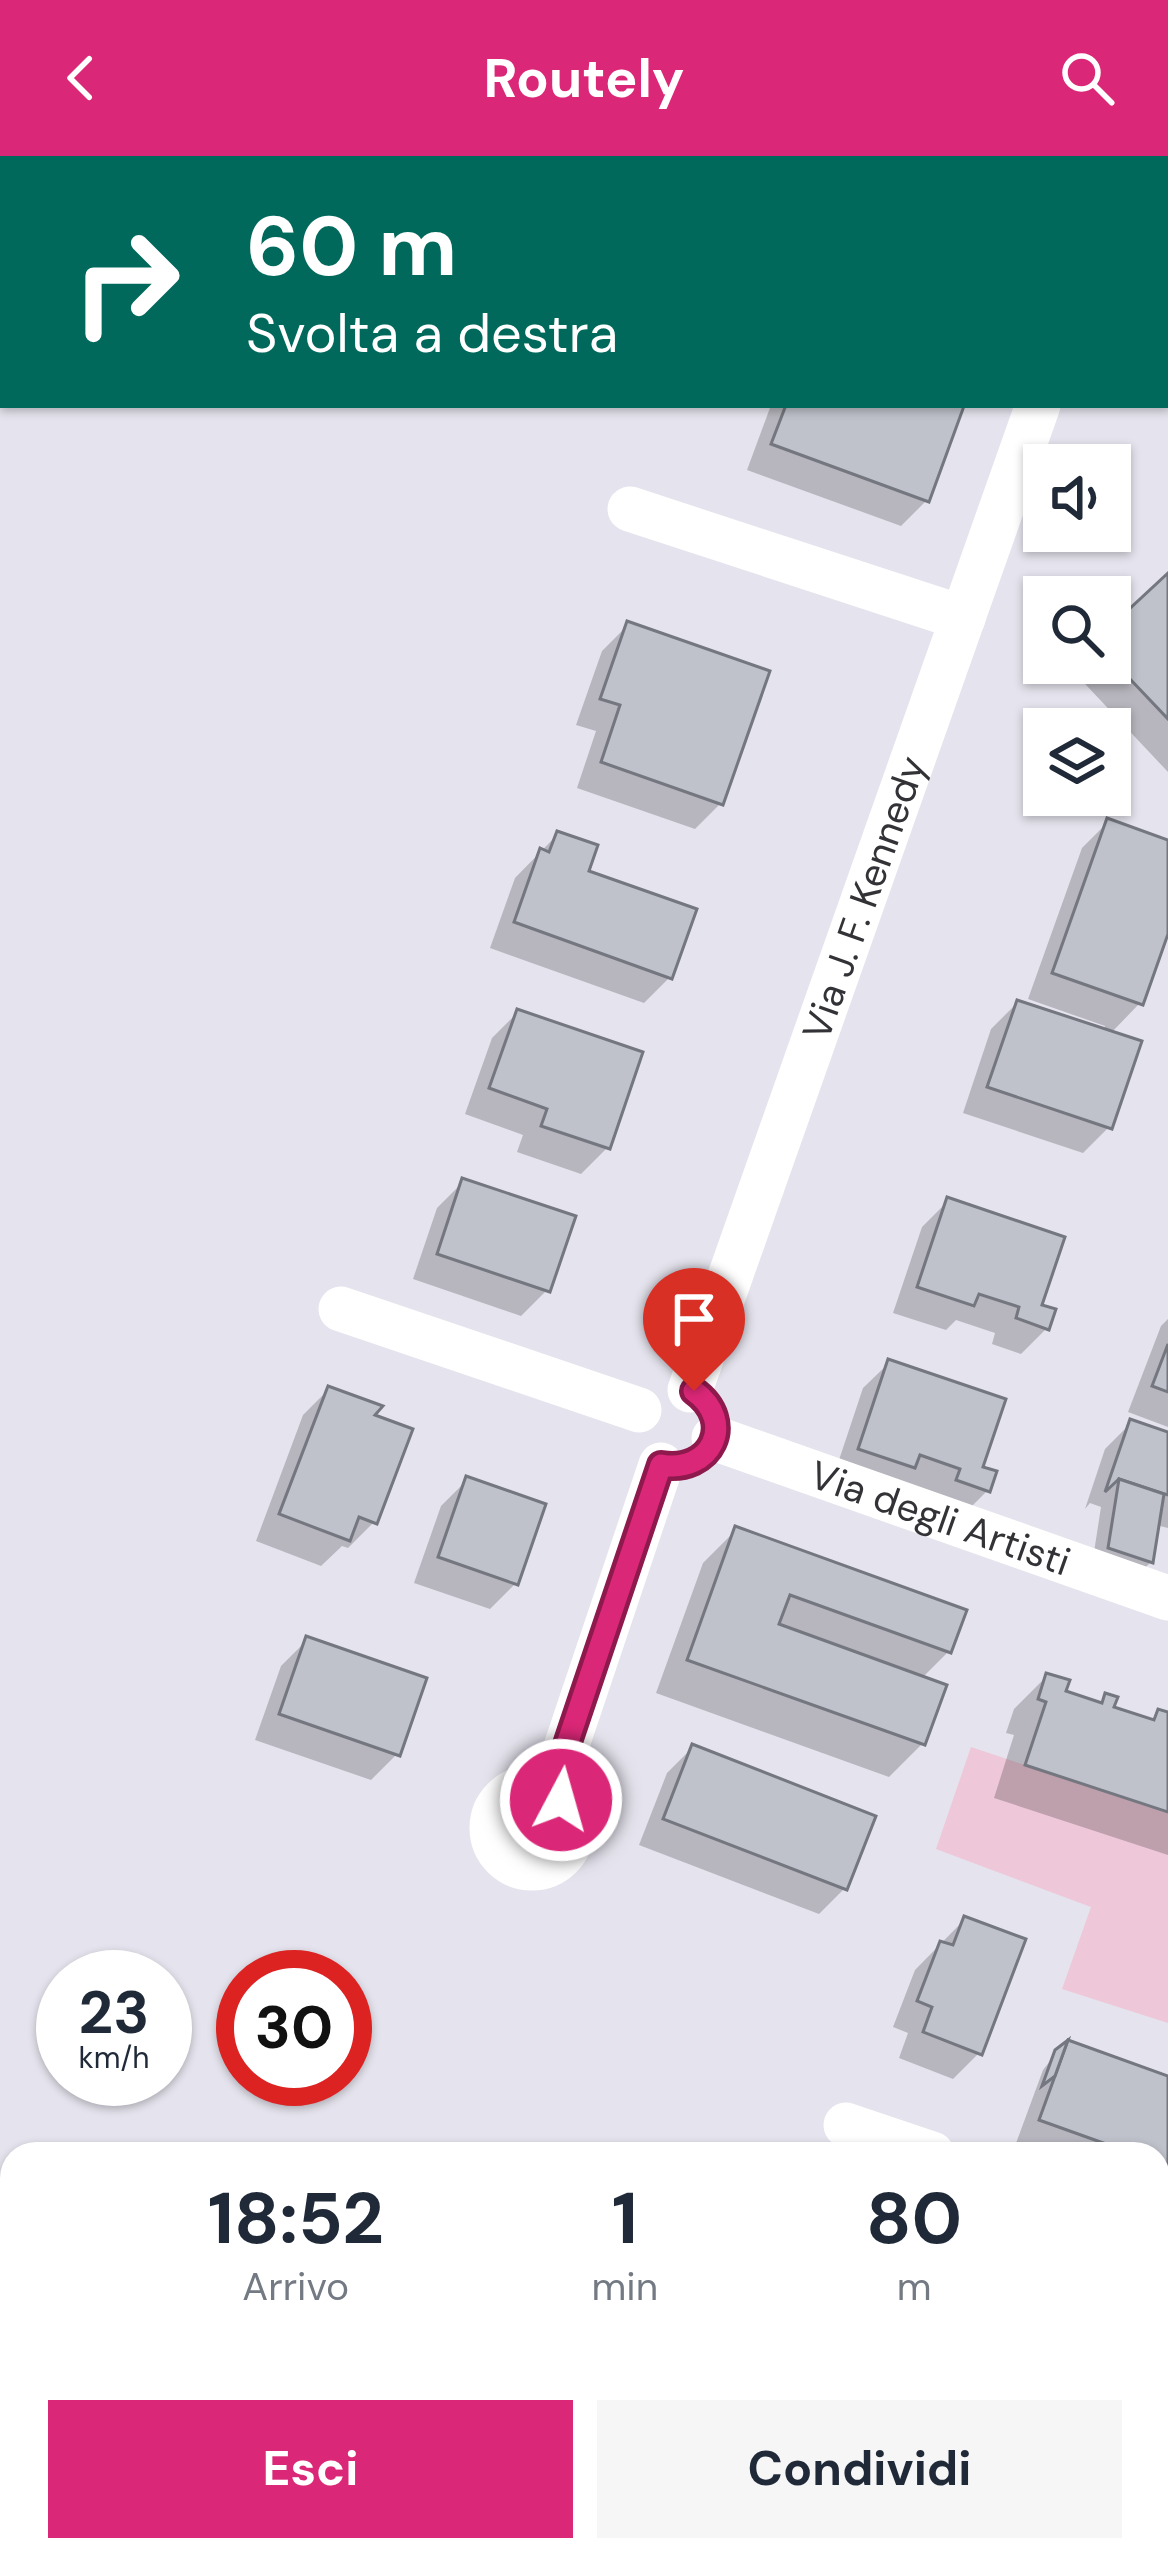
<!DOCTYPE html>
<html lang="it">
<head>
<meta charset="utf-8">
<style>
  body { margin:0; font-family:"DM Sans",sans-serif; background:#f6f6f7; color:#1f2937; height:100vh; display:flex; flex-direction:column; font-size:45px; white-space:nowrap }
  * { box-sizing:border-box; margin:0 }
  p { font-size:39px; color:#747a83 }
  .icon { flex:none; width:66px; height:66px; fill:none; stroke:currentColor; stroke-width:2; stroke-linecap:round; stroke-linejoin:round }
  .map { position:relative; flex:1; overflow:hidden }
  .panel { position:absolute; left:0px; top:1986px; width:1170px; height:420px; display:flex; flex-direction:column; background:#fff; border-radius:36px 36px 0 0; box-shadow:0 3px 9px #0004 }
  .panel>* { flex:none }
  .guide { position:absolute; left:0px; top:0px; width:1170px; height:252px; box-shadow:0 3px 9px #0004; background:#00695c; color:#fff; overflow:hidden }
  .fabs { position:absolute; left:1023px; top:288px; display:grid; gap:24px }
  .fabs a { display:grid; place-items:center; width:108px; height:108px; border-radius:0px; background:#fff; box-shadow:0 3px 9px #0004; font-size:60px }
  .speed { position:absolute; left:36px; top:1794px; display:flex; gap:24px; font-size:60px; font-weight:700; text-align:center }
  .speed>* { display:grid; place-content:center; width:156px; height:156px; border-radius:50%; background:#fff; box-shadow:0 3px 9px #0004; line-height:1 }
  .speed small { font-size:30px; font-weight:400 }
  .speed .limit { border:18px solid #d22; background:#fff; color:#111 }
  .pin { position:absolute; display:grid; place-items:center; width:102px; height:102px; color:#fff; margin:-123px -51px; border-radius:50% 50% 50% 0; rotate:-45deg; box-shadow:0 0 12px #0007 }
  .pin .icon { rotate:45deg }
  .me { position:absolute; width:132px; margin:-66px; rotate:6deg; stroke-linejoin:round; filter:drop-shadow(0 0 9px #0008) }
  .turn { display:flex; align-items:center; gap:42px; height:252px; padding:0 48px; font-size:54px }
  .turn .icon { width:156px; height:156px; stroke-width:2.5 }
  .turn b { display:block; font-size:84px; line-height:102px }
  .eta { display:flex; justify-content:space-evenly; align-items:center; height:204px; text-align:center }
  .eta b { font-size:72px; font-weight:700; line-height:84px }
  .button { display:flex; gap:24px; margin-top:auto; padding:24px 48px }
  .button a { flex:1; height:138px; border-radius:0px; background:#db2777; color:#fff; font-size:48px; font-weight:700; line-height:138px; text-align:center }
  .button a+a { background:#f6f6f7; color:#1f2937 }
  header { display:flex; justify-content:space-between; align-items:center; height:156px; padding:0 48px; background:#db2777; color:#fff; font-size:54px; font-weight:700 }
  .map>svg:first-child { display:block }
</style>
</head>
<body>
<header><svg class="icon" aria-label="back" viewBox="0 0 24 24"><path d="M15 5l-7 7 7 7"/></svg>Routely<svg class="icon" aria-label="search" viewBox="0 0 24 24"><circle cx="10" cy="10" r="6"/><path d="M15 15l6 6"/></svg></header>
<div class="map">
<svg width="1168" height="2406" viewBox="0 0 1168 2406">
  <rect width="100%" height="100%" fill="#e5e3ed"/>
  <g fill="#eec7d8">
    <polygon points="430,0 704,0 436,3"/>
    <polygon points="971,1591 1168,1657 1168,1867 1062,1833 1091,1751 936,1693"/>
  </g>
  <g fill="#0003">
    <polygon points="771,249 952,249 927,344 901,370 747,314"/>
    <polygon points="1168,421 1168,616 1071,513 1077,507 1110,507 1110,475"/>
    <polygon points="628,469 721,647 695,673 577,632 596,575 576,569 602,495"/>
    <polygon points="1108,666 1168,687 1168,769 1140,847 1110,878 1109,971 1083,997 963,957 991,873 1017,847 1103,876 1105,870 1028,843 1082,692"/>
    <polygon points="558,678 670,821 644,847 490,792 515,722"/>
    <polygon points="518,856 607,992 581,1018 517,996 523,979 465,958 492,882"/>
    <polygon points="463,1026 547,1134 521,1160 413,1123 437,1052"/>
    <polygon points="948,1045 1039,1151 1047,1172 1021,1198 992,1188 995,1177 956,1164 946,1174 893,1157 922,1071"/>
    <polygon points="1168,1163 1168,1271 1128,1256 1161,1170"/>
    <polygon points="889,1207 979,1312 988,1334 962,1360 834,1319 863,1232"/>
    <polygon points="329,1233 370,1260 374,1366 348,1392 342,1390 321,1410 256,1385 303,1259"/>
    <polygon points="1131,1267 1168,1279 1168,1372 1156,1369 1151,1406 1133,1423 1092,1409 1101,1351 1090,1347 1085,1353 1105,1293"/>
    <polygon points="467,1324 516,1427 490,1453 414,1427 441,1350"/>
    <polygon points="736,1374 948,1496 921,1523 922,1588 889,1621 656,1537 703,1407"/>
    <polygon points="307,1484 397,1598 371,1624 255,1584 281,1510"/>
    <polygon points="1047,1520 1063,1537 1098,1548 1106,1540 1110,1553 1149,1566 1159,1556 1168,1559 1168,1699 994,1642 1014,1579 1006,1577 1014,1553"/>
    <polygon points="693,1591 845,1732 819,1758 639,1689 667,1617"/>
    <polygon points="965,1763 979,1897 953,1923 899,1902 908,1877 893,1871 915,1814"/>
    <polygon points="1057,1896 1168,1923 1168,2051 1158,2047 1158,1998 1037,1998 1015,1990 1043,1914"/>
    <polygon points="1168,2246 1168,2315 1158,2312 1158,2275"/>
    <polygon points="1158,2377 1168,2380 1168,2406 1091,2406 1098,2394 1158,2394"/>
    <polygon points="492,2394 539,2394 534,2406 493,2406 489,2404"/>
    <polygon points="595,2394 664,2394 694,2406 586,2406"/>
  </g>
  <g fill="#bfc2cb" stroke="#74777f" stroke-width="3">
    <polygon points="786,249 961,249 964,250 929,346 771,288"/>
    <polygon points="1168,417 1168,563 1110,502 1110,471"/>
    <polygon points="627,465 770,515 723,649 601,606 620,549 600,543"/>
    <polygon points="1107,662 1168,684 1168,778 1143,849 1052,817"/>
    <polygon points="557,675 598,689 589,715 697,753 672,823 514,766 540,692 549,696"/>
    <polygon points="1017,844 1142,885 1112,973 987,931"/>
    <polygon points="517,853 643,896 610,993 541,970 547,953 489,932"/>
    <polygon points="462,1022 576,1060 550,1136 437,1098"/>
    <polygon points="947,1041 1065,1081 1042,1149 1056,1153 1049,1174 1016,1162 1019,1151 979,1138 974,1150 917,1131"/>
    <polygon points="1168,1188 1168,1236 1152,1230"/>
    <polygon points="888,1203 1006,1243 983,1311 997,1315 990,1336 956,1324 960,1313 920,1299 915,1312 858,1293"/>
    <polygon points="328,1230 383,1250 375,1259 413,1273 377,1368 359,1361 350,1385 279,1358"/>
    <polygon points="1130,1263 1168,1276 1168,1339 1119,1323 1105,1336"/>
    <polygon points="466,1320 546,1348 518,1429 438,1401"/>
    <polygon points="1119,1323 1164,1338 1153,1407 1108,1392"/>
    <polygon points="735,1370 967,1454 951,1497 790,1439 779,1468 947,1529 925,1589 687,1504"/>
    <polygon points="306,1480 427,1522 400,1600 279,1558"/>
    <polygon points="1046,1517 1070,1524 1066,1535 1102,1547 1105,1537 1118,1541 1114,1551 1154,1564 1158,1553 1168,1556 1168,1656 1025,1609 1046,1546 1038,1543"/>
    <polygon points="692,1588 876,1660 847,1734 663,1663"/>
    <polygon points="964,1760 1026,1783 982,1899 923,1876 932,1851 917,1845 940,1785 953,1789"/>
    <polygon points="1068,1884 1168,1920 1168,2016 1158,2012 1158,1998 1134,1998 1039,1964"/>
    <polygon points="1068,1884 1055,1920 1042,1930 1055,1894"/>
    <polygon points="1158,2374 1168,2377 1168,2406 1111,2406 1115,2394 1158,2394"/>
    <polygon points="496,2394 542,2394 537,2406 522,2406"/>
    <polygon points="605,2394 672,2394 702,2406 600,2406"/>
  </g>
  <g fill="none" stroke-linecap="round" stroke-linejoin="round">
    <g stroke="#fff" stroke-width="45">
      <polyline points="1112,0 1113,3"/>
      <polyline points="1167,117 1168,119"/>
      <polyline points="630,353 963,462"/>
      <polyline points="341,1153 639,1254"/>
      <path id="s1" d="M 690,1234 L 1038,249"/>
      <path id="s2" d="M 714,1282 L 1168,1442"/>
      <circle cx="532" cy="1672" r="40"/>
      <polyline points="551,1636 661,1309"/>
      <polyline points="846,1969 932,1998"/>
      <polyline points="1158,2075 1168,2079"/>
      <polyline points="1158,2315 1168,2318"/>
    </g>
  </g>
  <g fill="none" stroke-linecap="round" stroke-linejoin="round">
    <defs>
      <path id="route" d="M 561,1644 L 551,1636 L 661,1309 C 711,1318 737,1266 694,1235"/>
    </defs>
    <use href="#route" stroke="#8e194d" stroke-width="30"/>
    <use href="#route" stroke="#db2777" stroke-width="21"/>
  </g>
  <g text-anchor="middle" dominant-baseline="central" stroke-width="9" stroke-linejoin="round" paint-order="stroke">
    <g font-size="39" fill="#333236" stroke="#fff">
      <text stroke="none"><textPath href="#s1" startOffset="522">Via J. F. Kennedy</textPath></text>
      <text stroke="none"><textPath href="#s2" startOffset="240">Via degli Artisti</textPath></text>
    </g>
  </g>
</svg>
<div class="fabs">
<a><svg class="icon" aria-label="sound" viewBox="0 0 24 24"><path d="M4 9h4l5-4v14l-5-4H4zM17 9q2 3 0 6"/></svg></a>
<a><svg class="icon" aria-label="search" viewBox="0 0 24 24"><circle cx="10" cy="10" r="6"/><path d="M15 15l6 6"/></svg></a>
<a><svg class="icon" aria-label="layers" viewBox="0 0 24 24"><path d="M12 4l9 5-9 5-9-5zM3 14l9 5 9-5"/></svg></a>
</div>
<div class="speed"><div>23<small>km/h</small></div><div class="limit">30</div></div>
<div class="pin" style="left:694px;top:1235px;background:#d93025"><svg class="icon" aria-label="arrive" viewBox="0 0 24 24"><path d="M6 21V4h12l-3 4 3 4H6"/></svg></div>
<svg class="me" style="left:561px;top:1644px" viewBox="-20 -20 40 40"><circle r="17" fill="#db2777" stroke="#fff" stroke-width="3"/><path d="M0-11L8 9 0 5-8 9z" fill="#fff"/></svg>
<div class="guide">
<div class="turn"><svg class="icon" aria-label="right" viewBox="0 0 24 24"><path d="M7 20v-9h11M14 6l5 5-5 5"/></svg><div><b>60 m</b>Svolta a destra</div></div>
</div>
<section class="panel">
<div class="eta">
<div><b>18:52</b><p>Arrivo</p></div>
<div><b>1</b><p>min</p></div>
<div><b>80</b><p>m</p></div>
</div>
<div class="button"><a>Esci</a><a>Condividi</a></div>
</section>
</div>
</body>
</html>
